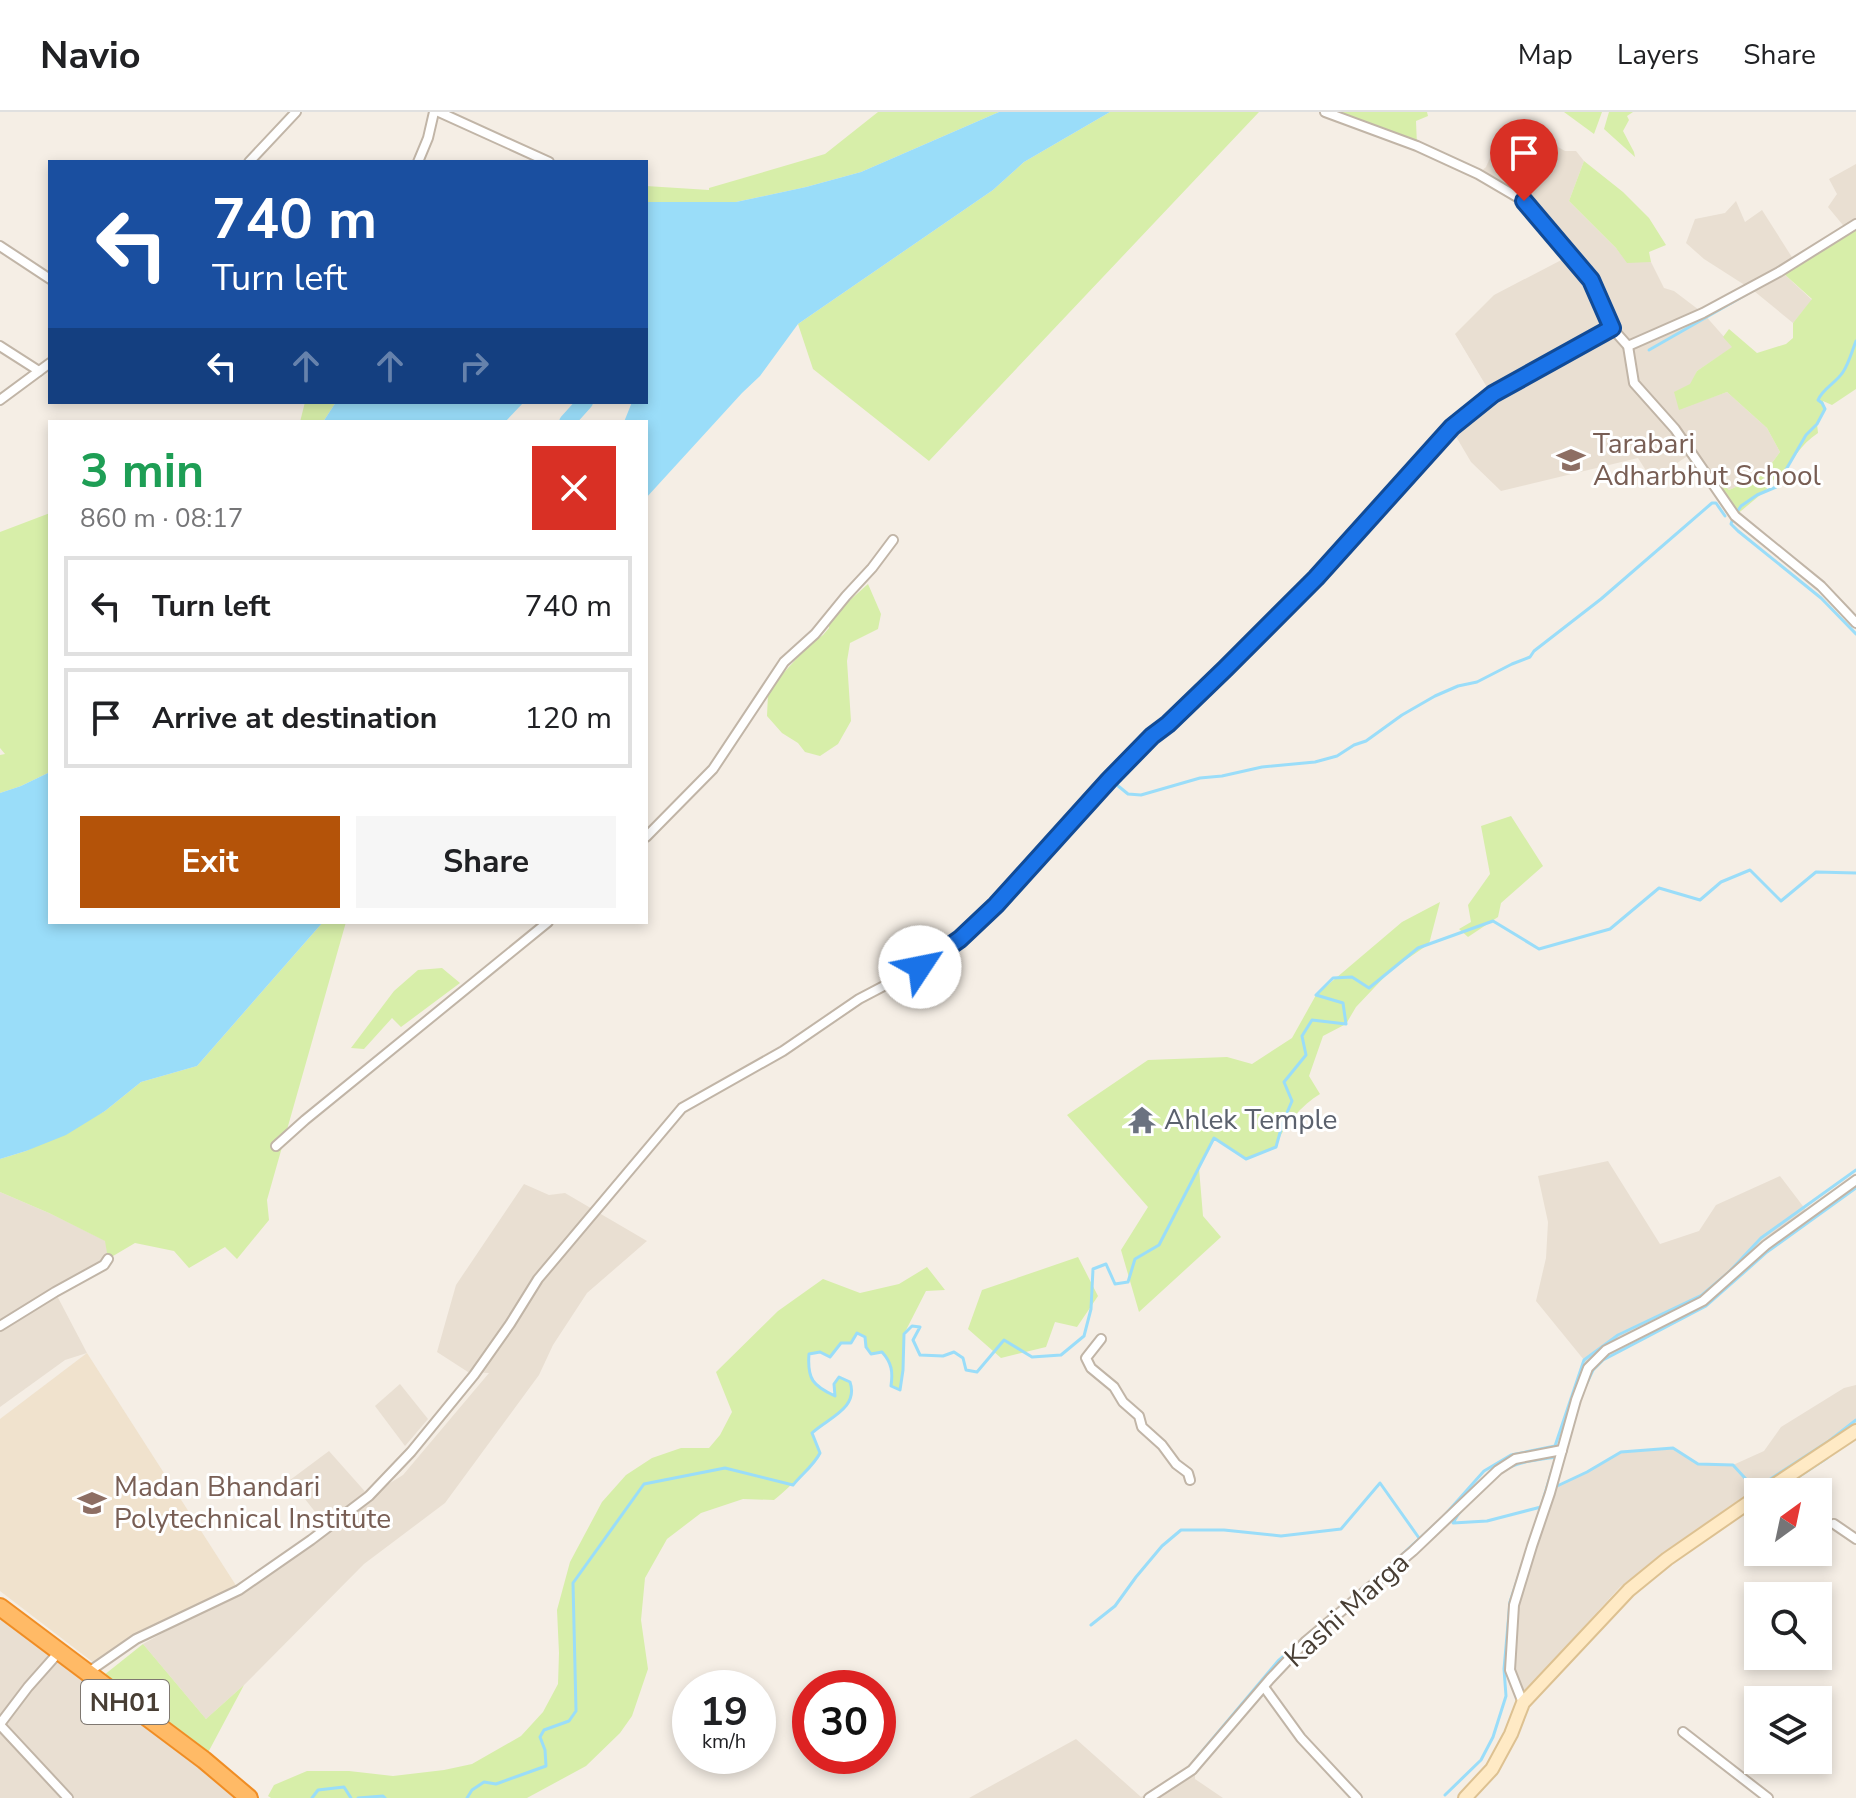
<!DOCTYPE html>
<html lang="en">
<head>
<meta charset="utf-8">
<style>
  body { margin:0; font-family:"Nunito Sans",sans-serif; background:#f6f6f6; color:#202124; height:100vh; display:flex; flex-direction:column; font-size:30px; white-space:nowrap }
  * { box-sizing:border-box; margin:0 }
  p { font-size:26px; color:#757577 }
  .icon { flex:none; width:44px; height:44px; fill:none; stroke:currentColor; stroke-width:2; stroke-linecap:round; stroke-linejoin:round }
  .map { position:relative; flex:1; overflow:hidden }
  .drawer { position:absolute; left:48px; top:308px; width:600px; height:504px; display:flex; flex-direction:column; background:#fff; border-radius:0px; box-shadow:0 4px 12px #0003 }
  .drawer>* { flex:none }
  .guide { position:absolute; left:48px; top:48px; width:600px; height:244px; border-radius:0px; box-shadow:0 4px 12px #0003; background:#1a4fa0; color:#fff; overflow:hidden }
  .needle { width:52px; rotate:33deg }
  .fabs { position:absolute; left:1744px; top:1366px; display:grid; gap:16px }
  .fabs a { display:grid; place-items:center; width:88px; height:88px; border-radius:0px; background:#fff; box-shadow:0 4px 12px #0003; font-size:40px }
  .speed { position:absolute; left:672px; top:1558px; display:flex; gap:16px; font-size:40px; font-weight:700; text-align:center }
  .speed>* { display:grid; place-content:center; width:104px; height:104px; border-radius:50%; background:#fff; box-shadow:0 4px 12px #0003; line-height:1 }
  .speed small { font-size:20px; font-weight:400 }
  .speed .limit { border:12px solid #d22; background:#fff; color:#111 }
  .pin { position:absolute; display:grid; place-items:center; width:68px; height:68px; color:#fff; margin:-82px -34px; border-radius:50% 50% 50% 0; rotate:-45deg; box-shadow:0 0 8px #0007 }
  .pin .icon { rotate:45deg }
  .me { position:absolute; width:88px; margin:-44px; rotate:56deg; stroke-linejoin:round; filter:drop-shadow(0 0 6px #0008) }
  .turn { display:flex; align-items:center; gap:28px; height:168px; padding:0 32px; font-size:36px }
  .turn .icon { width:104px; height:104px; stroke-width:2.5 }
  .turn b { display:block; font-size:56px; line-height:68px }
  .lanes { display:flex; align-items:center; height:76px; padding:0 32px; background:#0003; justify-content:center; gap:40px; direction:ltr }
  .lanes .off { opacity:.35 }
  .round { display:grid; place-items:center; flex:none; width:84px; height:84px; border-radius:0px; background:#f6f6f6 }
  .headline { display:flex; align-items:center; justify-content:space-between; height:136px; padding:0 32px }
  h1 { font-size:48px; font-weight:700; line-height:60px; color:#1e9e55 }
  .cta { display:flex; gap:16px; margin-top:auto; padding:16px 32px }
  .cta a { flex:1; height:92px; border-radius:0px; background:#b45309; color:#fff; font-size:32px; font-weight:700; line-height:92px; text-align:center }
  .cta a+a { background:#f6f6f6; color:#202124 }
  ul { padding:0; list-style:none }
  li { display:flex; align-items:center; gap:24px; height:100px; margin:0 16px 12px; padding:0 16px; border:4px solid #e0e0e0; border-radius:0px }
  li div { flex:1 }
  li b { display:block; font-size:30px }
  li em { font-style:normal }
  header { display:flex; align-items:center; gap:48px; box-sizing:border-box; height:112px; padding:0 40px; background:#fff; border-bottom:2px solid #e0e0e0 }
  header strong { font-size:38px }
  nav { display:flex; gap:44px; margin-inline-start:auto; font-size:28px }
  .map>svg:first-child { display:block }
</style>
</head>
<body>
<header>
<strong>Navio</strong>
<nav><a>Map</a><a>Layers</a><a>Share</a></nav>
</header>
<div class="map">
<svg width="1856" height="1686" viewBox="0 0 1856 1686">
  <rect width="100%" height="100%" fill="#f5eee5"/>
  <g fill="#e9dfd2">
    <polygon points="1533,21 1565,39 1576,39 1584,49 1569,89 1616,136 1627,150 1651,150 1664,176 1674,179 1703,201 1733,235 1697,259 1679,297 1727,280 1767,316 1780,340 1763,363 1729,378 1692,341 1652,368 1638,346 1501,379 1471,350 1448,311 1488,277 1455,222 1494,183 1569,144 1524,89 1478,62 1486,55 1498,28"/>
    <polygon points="1856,52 1856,112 1847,118 1828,95 1837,82 1829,67"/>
    <polygon points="1736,89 1745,110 1762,98 1795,150 1783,161 1812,188 1793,211 1754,179 1704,147 1686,131 1695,107 1725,101"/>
    <polygon points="1608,1049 1660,1132 1699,1119 1716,1093 1780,1064 1809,1102 1703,1189 1607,1238 1588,1256 1584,1248 1536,1189 1546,1146 1548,1110 1538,1064"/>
    <polygon points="524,1072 549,1083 565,1081 647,1129 587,1181 553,1233 539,1263 445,1391 364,1452 244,1573 206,1607 143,1532 239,1478 327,1415 290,1368 329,1339 369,1384 403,1363 489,1261 468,1260 437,1240 456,1173"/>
    <polygon points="0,1080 49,1101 106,1129 108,1147 55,1180 87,1241 65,1248 0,1295"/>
    <polygon points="400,1272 428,1307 405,1334 375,1294"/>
    <polygon points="1856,1273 1856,1315 1731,1396 1661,1444 1620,1475 1537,1566 1524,1583 1510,1558 1514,1493 1555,1375 1587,1360 1621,1340 1673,1336 1698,1352 1733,1353 1764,1339 1781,1315 1844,1276"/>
    <polygon points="0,1498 200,1654 238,1686 0,1686"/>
    <polygon points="1076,1627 1141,1685 1195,1652 1195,1667 1223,1686 969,1686"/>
  </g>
  <polygon fill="#f0e2cd" points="87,1241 237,1475 94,1551 0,1479 0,1307"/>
  <g fill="#d7eea9">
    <polygon points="878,0 999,0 861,60 806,75 736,90 646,90 646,74 709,78 709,76 825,42"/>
    <polygon points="1110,0 1259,0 929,349 813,257 798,212 993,78 1024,50"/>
    <polygon points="1335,0 1427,0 1428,4 1416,9 1417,34"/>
    <polygon points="1564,0 1602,0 1594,22"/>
    <polygon points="1609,0 1633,0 1627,4 1629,8 1623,19 1634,40 1635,45 1604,17"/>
    <polygon points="1584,49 1623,80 1649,106 1666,133 1649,140 1651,150 1627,151 1616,136 1569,89"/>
    <path d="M 1856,112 L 1856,277 L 1832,293 L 1823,289 L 1825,297 L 1817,312 L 1818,321 C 1801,332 1791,349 1781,367 L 1775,366 L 1765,379 L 1735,404 L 1692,341 L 1729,378 L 1763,363 L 1780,340 L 1767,316 L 1727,280 L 1679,298 L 1674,280 L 1690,272 L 1697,259 L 1732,235 L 1723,225 L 1729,217 L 1757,241 L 1786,232 L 1793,226 L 1793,211 L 1812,187 L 1783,161 Z"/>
    <polygon points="305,290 336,290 323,310 300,310"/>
    <polygon points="50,401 50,660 21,674 0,681 0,643 5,642 0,636 0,420"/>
    <polygon points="868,472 881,502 878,517 850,531 847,549 851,609 838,632 820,644 805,640 798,631 782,621 767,604 768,582 777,568 809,533 823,523 829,516 829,507"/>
    <polygon points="1511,704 1543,754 1501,791 1498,805 1468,825 1459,817 1471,810 1468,793 1490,762 1481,714"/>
    <path d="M 1440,790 L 1429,832 L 1391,858 L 1356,895 L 1346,912 L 1323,924 L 1309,964 L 1320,982 C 1302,993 1282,1015 1276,1035 L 1246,1047 L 1214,1027 L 1199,1056 L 1203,1104 L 1221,1125 L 1139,1200 L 1121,1138 L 1148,1095 L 1067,1003 L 1148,948 L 1227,945 L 1252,952 L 1292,926 L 1316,883 L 1402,810 Z"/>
    <polygon points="323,810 346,810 267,1088 269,1108 237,1147 225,1135 189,1156 174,1139 135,1131 108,1147 105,1129 49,1101 0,1080 0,1047 26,1039 105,999 141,970 197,954"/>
    <polygon points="442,856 460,871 401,915 392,906 364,937 351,936 394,879 418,858"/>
    <polygon points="1078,1145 1098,1184 1077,1215 1055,1210 1046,1235 1001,1246 968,1217 982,1178"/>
    <path d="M 927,1155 L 945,1178 L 926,1179 L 904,1222 L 903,1258 L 900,1278 L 891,1274 C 893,1260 892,1251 882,1240 L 871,1242 L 866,1235 L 865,1225 L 857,1221 L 851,1231 L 841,1231 L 830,1245 L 820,1240 L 809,1242 C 807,1266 813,1274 835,1284 L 834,1272 L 839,1265 L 850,1270 C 859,1296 828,1306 812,1321 L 820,1341 C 816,1350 810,1353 803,1361 C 793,1371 785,1379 774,1388 L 743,1387 L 701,1401 L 667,1427 L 645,1466 L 641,1508 L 648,1557 L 632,1604 L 620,1621 L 586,1654 L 527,1686 L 271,1686 L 268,1684 L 274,1673 L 307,1659 L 349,1659 L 393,1664 L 444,1658 L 472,1652 L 521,1624 L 543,1600 L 558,1572 L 559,1541 L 557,1498 L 570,1450 L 602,1390 L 626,1363 L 652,1346 L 681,1336 L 709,1336 L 720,1323 L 732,1300 L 716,1260 L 778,1199 L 823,1167 L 860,1181 L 899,1172 Z"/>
    <polygon points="143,1532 206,1607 244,1573 203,1650 94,1571"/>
  </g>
  <g fill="#9addf9">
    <polygon points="999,0 1110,0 1024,50 993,78 798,212 760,264 742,281 646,386 646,310 624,310 632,290 646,290 646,90 736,90 806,75 861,60"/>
    <polygon points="336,290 524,290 505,310 323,310"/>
    <polygon points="50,660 50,810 323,810 197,954 141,970 105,999 66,1023 26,1039 0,1047 0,681 21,674"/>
  </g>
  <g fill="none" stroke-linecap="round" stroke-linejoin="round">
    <g stroke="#9addf9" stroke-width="3">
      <polyline points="1649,238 1768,170"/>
      <path d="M 1737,400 L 1741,394 L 1757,383 L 1776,375 L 1806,323 L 1817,312 L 1825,297 L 1822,291 L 1818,288 C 1823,276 1836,271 1843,260 C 1849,251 1852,239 1856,229"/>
      <polyline points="1732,409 1731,412 1738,419 1821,486 1856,522"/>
      <polyline points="1117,673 1128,682 1141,683 1200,666 1222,664 1262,655 1315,650 1337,644 1354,633 1366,629 1402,603 1435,584 1458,574 1477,570 1512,552 1530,545 1534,539 1601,487 1712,391 1716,391 1725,404"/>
      <polyline points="1585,1275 1593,1258 1603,1248 1706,1194 1767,1140 1856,1076"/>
      <path d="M 1556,1345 L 1541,1395 L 1487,1409 L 1453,1411 C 1463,1392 1498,1357 1518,1352 C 1530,1348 1544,1347 1556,1345 Z"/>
      <polyline points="1555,1375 1587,1360 1621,1340 1673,1336 1698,1352 1733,1353 1755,1377 1829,1329 1856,1308"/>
      <polyline points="1780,1377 1827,1346"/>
      <polyline points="1322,1511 1394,1450 1443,1405 1484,1359 1511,1343 1555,1334 1584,1248 1618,1223 1702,1183 1728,1161 1761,1126 1856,1058"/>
      <polyline points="1091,1513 1115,1494 1136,1465 1162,1434 1181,1418 1224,1418 1281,1424 1341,1417 1380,1371 1419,1426"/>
      <polyline points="1194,1649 1278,1549 1301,1529"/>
      <polyline points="1445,1683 1481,1648 1493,1625 1506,1584 1504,1557 1510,1490 1541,1395"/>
      <polyline points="312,1686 318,1678 344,1675 351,1686"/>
      <polyline points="358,1686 383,1684 385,1686"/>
      <path d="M 467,1686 L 472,1678 L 484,1670 L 496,1672 L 546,1654 L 545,1638 L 540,1625 L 544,1618 L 569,1609 L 576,1599 L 573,1471 L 644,1372 L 725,1356 L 793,1373 C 802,1362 814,1353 820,1341 L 812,1321 C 828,1306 859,1296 850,1270 L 839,1265 L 834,1272 L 835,1284 C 813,1274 807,1267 809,1242 L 820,1240 L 830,1245 L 841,1231 L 851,1231 L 857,1221 L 865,1225 L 866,1235 L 871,1242 L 882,1240 C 892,1251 893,1260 891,1274 L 900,1278 L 903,1258 L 904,1222 L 912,1214 L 920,1215 L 913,1228 L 920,1243 L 943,1244 L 954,1240 L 963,1246 L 966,1258 L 977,1260 L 1004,1228 L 1032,1245 L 1061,1243 L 1084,1224 L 1091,1197 L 1093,1157 L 1106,1152 L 1115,1172 L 1128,1170 L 1135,1147 L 1159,1133 L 1214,1026 L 1246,1047 L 1276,1035 L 1283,1010 L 1292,989 L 1284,970 L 1306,943 L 1302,924 L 1312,908 L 1346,912 L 1343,891 L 1316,883 L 1333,866 L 1352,865 L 1369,876 L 1418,836 L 1493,809 L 1539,837 L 1610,817 L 1659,776 L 1700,788 L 1721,770 L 1750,758 L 1781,789 L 1816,760 L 1856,761"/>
    </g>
    <polyline stroke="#9addf9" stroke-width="16" points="567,310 585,290"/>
    <defs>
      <g id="street">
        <polyline points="439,0 549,50"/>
        <polyline points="1325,0 1417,34 1478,62 1524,89 1591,168 1612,216 1628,234 1634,271 1675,317 1735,404 1821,474 1856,511"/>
        <polyline points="249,50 296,0"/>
        <polyline points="418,50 428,26 434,0"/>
        <polyline points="0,134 50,167"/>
        <polyline points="0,234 39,259"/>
        <polyline points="1628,234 1703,201 1779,160 1856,112"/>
        <polyline points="0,288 50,251"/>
        <polyline points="646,725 713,657 784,550 815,522 846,484 872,456 893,428"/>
        <polyline points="276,1034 305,1008 548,810"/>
        <polyline points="0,1214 55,1180 104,1153 108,1147"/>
        <polyline points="1101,1227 1086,1246 1091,1256 1114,1275 1123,1290 1139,1304 1142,1315 1162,1333 1176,1352 1188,1361 1190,1368"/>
        <polyline points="1834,1412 1856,1427"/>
        <polyline points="87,1561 136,1527 239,1478 311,1428 369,1384 411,1340 474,1263 510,1212 538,1167 682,996 783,939 859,887 920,855 960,827 996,793 1109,668 1152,624 1168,612 1225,557 1316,466 1452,315 1493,282 1612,216"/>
        <polyline points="1264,1575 1301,1626 1357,1686"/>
        <polyline points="1523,1591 1510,1558 1514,1493 1532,1434 1550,1381 1576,1288 1588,1256 1606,1238 1703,1189 1766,1133 1856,1068"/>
        <polyline points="0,1612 28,1575 59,1540"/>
        <polyline points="0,1613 68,1686"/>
        <polyline points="1683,1620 1768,1686"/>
        <polyline points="1149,1686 1192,1658 1270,1567 1306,1529 1413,1439 1498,1358 1515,1347 1562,1338"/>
      </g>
      <g id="secondary">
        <polyline points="1764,1380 1856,1319"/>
        <polyline points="1465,1686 1492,1657 1511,1622 1523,1591 1629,1478 1667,1447 1758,1384"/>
      </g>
      <polyline id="highway" points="0,1495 204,1648 249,1686"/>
    </defs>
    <use href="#street" stroke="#c1b5a7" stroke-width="12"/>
    <use href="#secondary" stroke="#ddc191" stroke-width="16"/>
    <use href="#highway" stroke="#f08d24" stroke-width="20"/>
    <use href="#street" stroke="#fff" stroke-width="8"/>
    <use href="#secondary" stroke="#ffeac5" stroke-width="12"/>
    <use href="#highway" stroke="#ffba66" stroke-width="16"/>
  </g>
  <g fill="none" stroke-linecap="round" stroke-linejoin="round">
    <defs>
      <polyline id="route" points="920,855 960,827 996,793 1109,668 1152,624 1168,612 1225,557 1316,466 1452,315 1493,282 1612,216 1591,168 1524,89"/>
    </defs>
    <use href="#route" stroke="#114b97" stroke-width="20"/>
    <use href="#route" stroke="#1a73e8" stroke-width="14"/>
  </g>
  <defs>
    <symbol id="school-bare" viewBox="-9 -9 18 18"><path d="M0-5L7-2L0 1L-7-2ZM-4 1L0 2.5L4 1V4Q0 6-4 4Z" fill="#8d6e63" stroke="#fff" stroke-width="2.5" paint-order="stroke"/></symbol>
    <symbol id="temple-bare" viewBox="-9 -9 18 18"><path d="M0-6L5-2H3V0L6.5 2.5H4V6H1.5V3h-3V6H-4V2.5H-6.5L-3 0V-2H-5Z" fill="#6b7280" stroke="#fff" stroke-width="2.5" paint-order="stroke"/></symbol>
    <symbol id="university-bare" viewBox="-9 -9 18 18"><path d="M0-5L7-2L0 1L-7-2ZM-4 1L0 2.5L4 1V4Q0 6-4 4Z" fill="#8d6e63" stroke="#fff" stroke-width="2.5" paint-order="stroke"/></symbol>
  </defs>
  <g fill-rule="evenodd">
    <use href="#school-bare" x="1551" y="328" width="40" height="40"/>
    <use href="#temple-bare" x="1122" y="988" width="40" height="40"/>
    <use href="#university-bare" x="72" y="1371" width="40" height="40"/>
  </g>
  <g text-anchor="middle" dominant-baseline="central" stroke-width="6" stroke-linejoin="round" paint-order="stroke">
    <rect fill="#fff" stroke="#7f7871" stroke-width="2" x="81" y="1568" width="88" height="44" rx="6"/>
    <g font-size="26" font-weight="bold" fill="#483e34">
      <text x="125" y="1590">NH01</text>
    </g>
    <g font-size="28" fill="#785e54" stroke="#fff" text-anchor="start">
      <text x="1593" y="332">Tarabari<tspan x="1593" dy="32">Adharbhut School</tspan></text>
      <text x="114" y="1375">Madan Bhandari<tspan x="114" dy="32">Polytechnical Institute</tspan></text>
    </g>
    <g font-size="28" fill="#5b616d" stroke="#fff" text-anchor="start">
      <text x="1164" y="1008">Ahlek Temple</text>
    </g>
    <g font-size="28" fill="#483e34" stroke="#fff">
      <text transform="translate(1347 1498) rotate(-42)">Kashi Marga</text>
    </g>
  </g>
</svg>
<div class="fabs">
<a><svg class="needle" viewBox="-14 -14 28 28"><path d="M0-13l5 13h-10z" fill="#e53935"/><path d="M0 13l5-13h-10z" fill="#757577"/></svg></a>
<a><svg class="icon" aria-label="search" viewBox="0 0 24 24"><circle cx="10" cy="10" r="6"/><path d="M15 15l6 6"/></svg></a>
<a><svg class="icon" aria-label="layers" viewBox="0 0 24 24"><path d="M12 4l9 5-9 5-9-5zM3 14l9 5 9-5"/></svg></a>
</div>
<div class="speed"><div>19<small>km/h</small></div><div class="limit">30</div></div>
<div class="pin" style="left:1524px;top:89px;background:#d93025"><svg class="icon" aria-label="arrive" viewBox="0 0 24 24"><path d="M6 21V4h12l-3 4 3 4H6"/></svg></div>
<svg class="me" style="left:920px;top:855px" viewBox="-20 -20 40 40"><circle r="19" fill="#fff"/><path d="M0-13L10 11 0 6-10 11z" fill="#1a73e8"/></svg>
<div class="guide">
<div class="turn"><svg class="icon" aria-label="left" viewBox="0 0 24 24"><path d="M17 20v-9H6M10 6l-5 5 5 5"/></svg><div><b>740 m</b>Turn left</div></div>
<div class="lanes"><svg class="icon" aria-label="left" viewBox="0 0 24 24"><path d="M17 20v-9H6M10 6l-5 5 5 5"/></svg><svg class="icon off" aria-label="ahead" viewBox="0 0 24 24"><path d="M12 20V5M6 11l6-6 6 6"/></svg><svg class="icon off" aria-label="ahead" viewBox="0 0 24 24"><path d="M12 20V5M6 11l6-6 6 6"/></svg><svg class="icon off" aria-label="right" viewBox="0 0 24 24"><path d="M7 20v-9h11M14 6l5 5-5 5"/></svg></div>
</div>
<section class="drawer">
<div class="headline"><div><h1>3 min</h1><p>860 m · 08:17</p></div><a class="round" style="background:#d93025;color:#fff"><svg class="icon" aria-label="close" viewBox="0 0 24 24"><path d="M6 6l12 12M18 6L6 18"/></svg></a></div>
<ul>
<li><svg class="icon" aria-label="left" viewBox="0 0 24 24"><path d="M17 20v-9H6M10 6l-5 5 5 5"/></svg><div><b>Turn left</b></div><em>740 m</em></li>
<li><svg class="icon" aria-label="arrive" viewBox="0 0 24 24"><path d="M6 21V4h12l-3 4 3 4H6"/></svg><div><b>Arrive at destination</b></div><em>120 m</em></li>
</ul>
<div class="cta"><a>Exit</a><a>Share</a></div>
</section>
</div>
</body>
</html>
